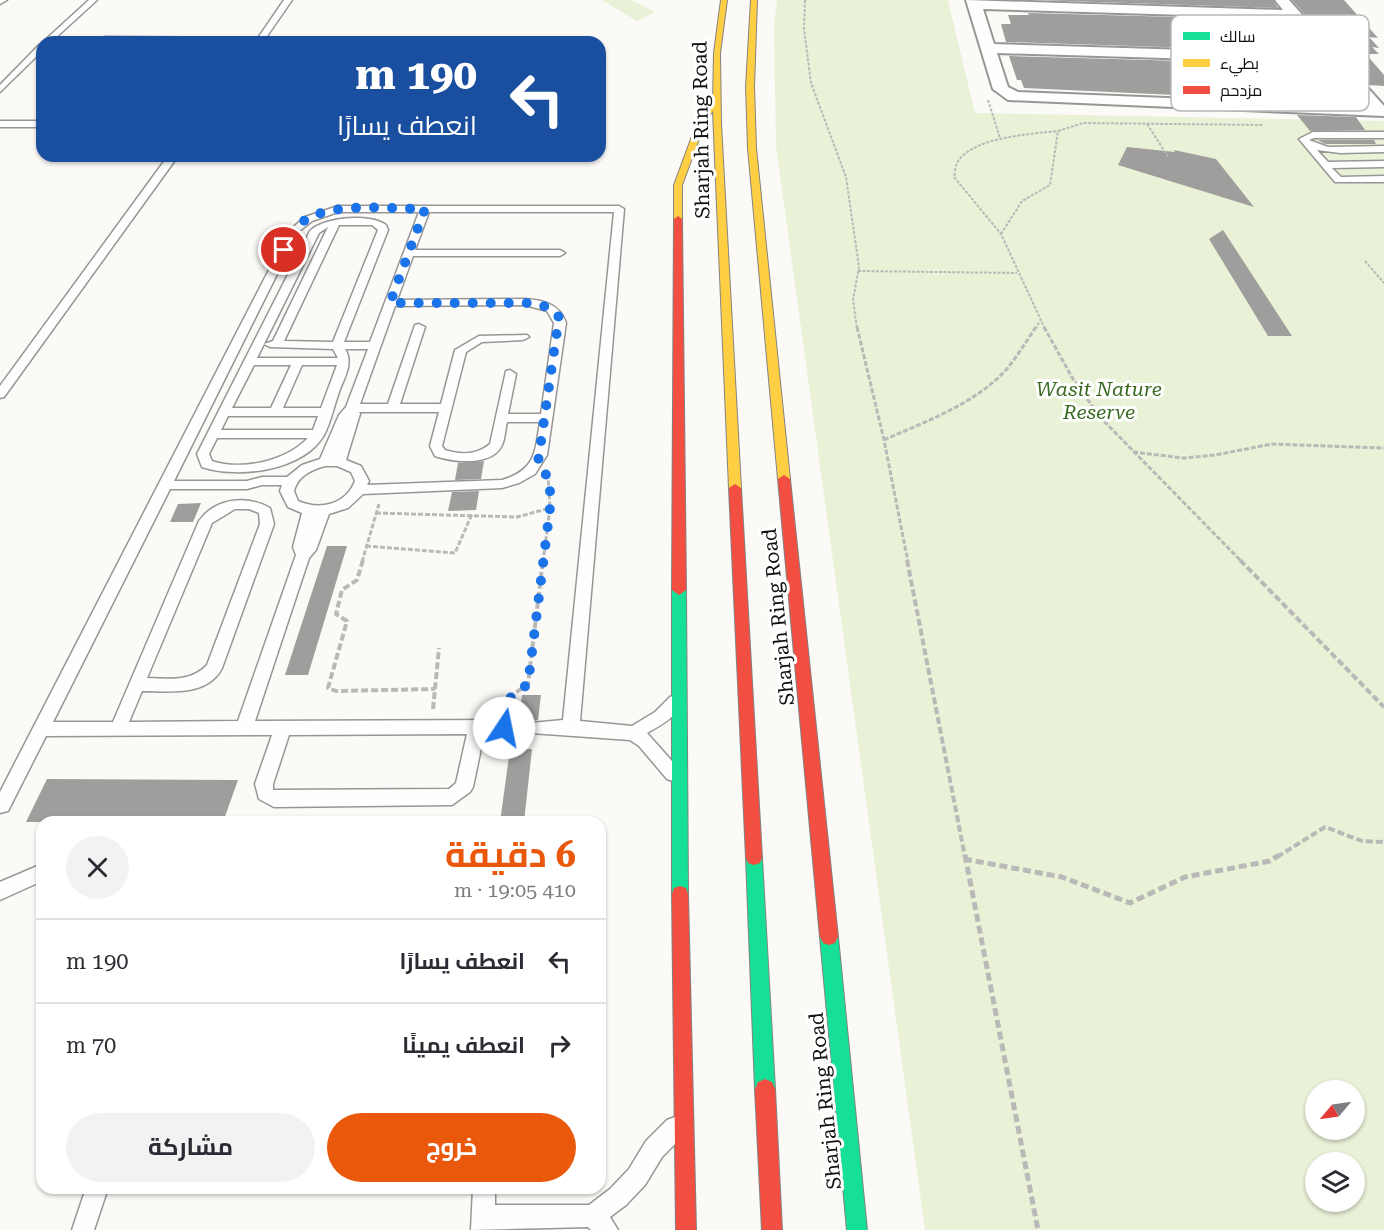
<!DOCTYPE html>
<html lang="ar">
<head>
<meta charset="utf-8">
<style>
  body { margin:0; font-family:"Roboto Serif",Cairo,serif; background:#f2f2f3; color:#2b2b33; direction:rtl; height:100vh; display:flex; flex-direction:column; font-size:22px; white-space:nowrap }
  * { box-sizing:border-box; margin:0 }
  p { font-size:20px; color:#7c7c81 }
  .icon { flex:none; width:33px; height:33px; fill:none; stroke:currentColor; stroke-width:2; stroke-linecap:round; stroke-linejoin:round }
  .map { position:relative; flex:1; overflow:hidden; direction:ltr }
  .sheet { position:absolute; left:36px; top:816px; width:570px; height:378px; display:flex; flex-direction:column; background:#fff; border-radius:18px; box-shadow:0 2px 4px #0004; direction:rtl }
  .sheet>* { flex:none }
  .banner { position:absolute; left:36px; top:36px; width:570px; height:126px; border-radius:18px; box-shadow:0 2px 4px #0004; direction:rtl; background:#1a4fa0; color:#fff; overflow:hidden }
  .needle { width:39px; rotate:241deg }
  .fabs { position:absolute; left:1305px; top:1080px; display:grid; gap:12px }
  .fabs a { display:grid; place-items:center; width:60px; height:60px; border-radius:50%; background:#fff; box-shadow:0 2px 4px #0004; font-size:30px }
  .pin { position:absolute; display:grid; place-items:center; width:51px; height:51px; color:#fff; margin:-26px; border:3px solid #fff; border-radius:50%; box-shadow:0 2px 6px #0007 }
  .me { position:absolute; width:66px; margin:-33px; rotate:11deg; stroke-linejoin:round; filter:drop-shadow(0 0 4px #0008) }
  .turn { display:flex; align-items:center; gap:21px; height:126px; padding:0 30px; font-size:27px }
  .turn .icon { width:78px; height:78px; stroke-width:2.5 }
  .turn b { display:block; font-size:42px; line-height:51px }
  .round { display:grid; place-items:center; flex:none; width:63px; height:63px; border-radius:32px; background:#f2f2f3 }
  .head { display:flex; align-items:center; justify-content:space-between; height:102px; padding:0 30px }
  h1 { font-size:36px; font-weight:700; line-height:45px; color:#ea580c }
  .cta { display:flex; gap:12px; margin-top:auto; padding:12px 30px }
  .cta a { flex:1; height:69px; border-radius:36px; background:#ea580c; color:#fff; font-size:24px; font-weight:700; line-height:69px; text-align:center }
  .cta a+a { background:#f2f2f3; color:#2b2b33 }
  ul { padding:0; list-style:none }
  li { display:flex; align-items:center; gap:18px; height:84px; padding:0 30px; border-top:2px solid #e1e1e2 }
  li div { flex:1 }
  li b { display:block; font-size:22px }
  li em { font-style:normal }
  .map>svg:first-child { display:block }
</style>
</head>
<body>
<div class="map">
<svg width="1384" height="1230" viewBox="0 0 1384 1230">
  <rect width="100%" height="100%" fill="#fcfaf7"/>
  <g fill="#e9f1d7" fill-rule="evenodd">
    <polygon points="602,0 632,0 655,12 637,21"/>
    <path d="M 777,0 L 948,0 L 975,113 L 1384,121 L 1384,1230 L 925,1230 L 776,146 L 774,27 ZM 1316,1090 L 1354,1090 L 1354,1130 L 1316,1130 ZM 1316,1162 L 1354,1162 L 1354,1202 L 1316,1202 Z"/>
  </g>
  <g fill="#a09e9c">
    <polygon points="1037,0 1273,0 1278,8"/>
    <polygon points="1292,0 1344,0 1378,38 1369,37 1379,48 1372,47 1379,54 1366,54 1384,75 1384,86 1368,85"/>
    <polygon points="1028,13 1289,20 1317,52 1006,42 1001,24 1011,24 1008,15 1029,15"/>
    <polygon points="1009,56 1329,65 1345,84 1330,84 1345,103 1024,88 1021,80 1017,80"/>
    <polygon points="1297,115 1356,117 1365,130 1310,131"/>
    <polygon points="1318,140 1374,140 1376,144 1325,144"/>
    <polygon points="1127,147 1175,152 1174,150 1216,159 1254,207 1118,165"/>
    <polygon points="1223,230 1292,336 1268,336 1209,239"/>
    <polygon points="484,461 481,479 455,480 458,463"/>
    <polygon points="479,491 476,510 448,511 452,492"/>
    <polygon points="201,503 193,522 170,522 178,504"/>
    <polygon points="327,546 347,546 308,675 285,675"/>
    <polygon points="522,695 541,695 538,720 531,721 527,727 525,721 519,718"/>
    <polygon points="510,749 532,749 524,822 500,822"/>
    <polygon points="47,779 238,780 223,822 26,822"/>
  </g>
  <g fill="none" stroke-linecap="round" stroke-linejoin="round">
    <defs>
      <g id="lane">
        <polygon points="0,0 7,0 0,4"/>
        <polygon points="89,0 97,0 51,42 43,42"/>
        <polygon points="284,0 292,0 263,42 77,42 106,37 258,38"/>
        <polygon points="39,45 42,45 42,51 0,92 0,85"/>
        <rect x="0" y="121" width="42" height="6"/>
        <polygon points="1313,132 1384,132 1384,138 1314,138 1309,140 1328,147 1384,146 1384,152 1340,153 1317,150 1328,162 1384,161 1384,167 1332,168 1341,177 1384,176 1384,182 1335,182 1299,139"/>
        <polygon points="168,156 178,156 4,397 0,398 0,386"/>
        <path d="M 338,206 L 619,206 L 624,209 L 580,721 L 632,726 L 655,712 L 670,697 L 676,695 L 682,697 L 684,702 C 676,717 661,725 647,733 L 679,769 L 682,774 L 679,779 L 673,781 L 667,779 L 639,746 L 630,740 L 531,733 L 529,728 L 531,723 L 563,720 L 614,212 L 429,212 L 415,250 L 560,250 L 565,253 L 560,256 L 413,256 L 397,300 L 525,299 C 543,300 560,304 566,323 L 547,455 L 535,474 L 519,483 L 502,488 L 363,494 L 348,508 L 329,514 L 316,550 L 309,558 L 255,721 L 517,720 L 523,722 L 525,727 L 523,732 L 484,734 L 473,787 L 470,792 L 452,805 L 274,807 L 259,799 L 255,784 L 272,735 L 46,736 L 8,811 L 0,813 L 0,792 L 289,231 L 305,217 ZM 338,212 L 419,212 L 370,342 L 344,342 L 388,230 L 386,225 C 371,213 323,217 310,231 L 197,454 L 202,467 C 238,479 303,471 324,435 C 331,422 334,406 339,392 C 344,378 354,363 345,349 L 368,349 L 346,407 L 339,415 L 320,459 L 302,465 L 287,477 L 262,477 L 247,481 L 174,481 L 298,232 L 312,221 ZM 339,225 L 372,225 L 378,230 L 333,342 L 284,341 ZM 328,227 L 273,341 L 264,344 L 270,347 L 333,349 L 338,358 L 257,358 L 319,233 ZM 525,305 L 547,311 L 554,323 L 541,414 L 508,414 L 516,374 L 510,370 L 506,371 L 490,444 C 477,455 460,455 445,450 L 442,446 L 466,352 L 482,342 L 523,340 L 529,337 L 527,335 L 479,336 L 455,350 L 441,404 L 400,404 L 425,327 L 419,324 L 415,325 L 388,404 L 360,404 L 395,306 ZM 254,365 L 291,365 L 271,408 L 232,408 ZM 302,365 L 337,365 L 321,408 L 283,408 ZM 359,412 L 439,412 L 430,446 L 435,456 C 453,462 492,467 502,445 C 505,439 505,429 507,422 L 540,422 C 535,452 536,470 502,480 L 367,485 L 369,481 L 361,466 L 346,460 L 360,414 ZM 228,416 L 318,416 L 313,430 L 221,430 ZM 217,438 L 308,438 C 286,461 242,471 212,461 L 209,454 ZM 325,466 L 337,466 L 351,472 L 355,481 C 346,504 321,511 298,501 L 294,491 C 298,476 311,470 325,466 ZM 262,485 L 282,485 L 280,491 L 288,507 L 302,513 L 293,547 L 296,555 L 238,721 L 129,722 L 142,691 C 169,691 207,697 222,668 L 274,524 L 270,508 C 247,495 215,498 199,521 L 113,722 L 53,722 L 170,489 L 247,489 ZM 235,509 L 249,509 L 259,513 L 260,524 L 207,665 C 191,682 169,679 147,678 L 212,523 ZM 467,734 L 456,783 L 449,789 L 273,790 L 273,784 L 289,735 Z"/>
        <polygon points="42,864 42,881 0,900 0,882"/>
        <polygon points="675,1117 683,1120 686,1128 683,1136 662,1157 645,1185 626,1205 610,1217 618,1230 591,1230 588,1227 471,1230 473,1188 495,1188 495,1205 589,1205 610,1189 629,1169 646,1141 667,1120"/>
        <polygon points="86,1188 108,1188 94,1230 72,1230"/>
      </g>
      <path id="street" d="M 966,0 L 1283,10 L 1275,0 L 1289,0 L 1384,106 L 1384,116 L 1008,100 L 993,89 ZM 983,9 L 1290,18 L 1322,54 L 994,44 ZM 997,53 L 1330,63 L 1367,106 L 1018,92 L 1008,87 Z"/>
      <g id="fast">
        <polygon points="679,585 686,590 688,894 686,900 680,902 674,900 672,894 672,590"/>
        <polygon points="754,851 760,853 762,858 775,1089 772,1096 765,1099 758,1096 755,1089 746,858 748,853"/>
        <polygon points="829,929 835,931 838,937 867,1230 847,1230 820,937 823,931"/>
      </g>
      <g id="slow">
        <polygon points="721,0 727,0 720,53 721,124 741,488 735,492 729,488 713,111 706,120 682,185 682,219 678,222 674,219 674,185 698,120 713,102 714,53"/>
        <polygon points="751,0 757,0 754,87 756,148 790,479 784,483 778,479 748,148 746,87"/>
      </g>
      <g id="jam">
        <polygon points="678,216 682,219 686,590 679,595 672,590 674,219"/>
        <polygon points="784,475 790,479 838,937 835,943 829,945 823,943 820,937 778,479"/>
        <polygon points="735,484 741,488 762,858 760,863 754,865 748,863 746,858 729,488"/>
        <polygon points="680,886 686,888 688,894 696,1230 676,1230 672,894 674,888"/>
        <polygon points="765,1079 772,1082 775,1089 782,1230 762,1230 755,1089 758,1082"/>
      </g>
    </defs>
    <use href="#lane" stroke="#979695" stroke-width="3"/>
    <use href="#street" stroke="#979695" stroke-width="4"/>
    <use href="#fast" stroke="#848382" stroke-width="2"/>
    <use href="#slow" stroke="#848382" stroke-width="2"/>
    <use href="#jam" stroke="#848382" stroke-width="2"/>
    <g stroke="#b9b9b8" stroke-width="2" stroke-dasharray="3 1.5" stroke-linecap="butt">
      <polyline points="805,0 804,29 811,83 846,177 859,267 853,300 857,329"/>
      <polyline points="988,100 1000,138"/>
      <polyline points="1147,124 1169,158"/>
      <polyline points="1001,234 1022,201 1050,185 1058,131 1083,123 1263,125"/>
      <polyline points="1365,261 1384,283"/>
      <polyline points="858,271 1017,273"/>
      <polyline points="1035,329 1040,321"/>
      <path d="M 1045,329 L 1001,234 L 954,177 C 955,173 955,167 957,163 C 971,137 1031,134 1058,131"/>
    </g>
    <g stroke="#b9b9b8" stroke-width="3" stroke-dasharray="5 2" stroke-linecap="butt">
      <polyline points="857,327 884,440 908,562"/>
      <polyline points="1044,327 1073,379 1100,417 1242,562"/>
      <path d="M 884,440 C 924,422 967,407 999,377 C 1014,363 1024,344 1036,327"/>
      <polyline points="1133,452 1184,458 1215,455 1272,444 1384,448"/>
      <polyline points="376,513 517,517 550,508"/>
      <polyline points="366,546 455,553 472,514"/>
      <polyline points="362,562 379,504"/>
      <polyline points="543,562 550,508 548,476"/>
    </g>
    <g stroke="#b9b9b8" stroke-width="4" stroke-dasharray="7 3" stroke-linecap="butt">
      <polyline points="363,560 357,580 342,590 336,614 347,621 328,688 336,691 435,689"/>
      <polyline points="907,560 965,857"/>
      <polyline points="1240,560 1384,707"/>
      <polyline points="433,709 439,648"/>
      <polyline points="508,709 511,696 528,684 543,560"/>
      <polyline points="1277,857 1325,827 1362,841 1384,842"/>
    </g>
    <g stroke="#b9b9b8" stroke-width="5" stroke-dasharray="8 4" stroke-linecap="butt">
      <polyline points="965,855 1038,1230"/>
      <polyline points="964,859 1062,877 1130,903 1185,877 1270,861 1279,855"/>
    </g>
    <use href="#lane" fill="#fffefe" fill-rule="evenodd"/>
    <use href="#street" fill="#fffefe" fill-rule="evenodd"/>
    <use href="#fast" fill="#16e098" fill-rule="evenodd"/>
    <use href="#slow" fill="#ffcf43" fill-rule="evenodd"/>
    <use href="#jam" fill="#f24e42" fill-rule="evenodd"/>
  </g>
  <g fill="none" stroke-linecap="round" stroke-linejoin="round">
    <path stroke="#1a73e8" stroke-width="10" stroke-dasharray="0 18" d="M 284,250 C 288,242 292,232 298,226 C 323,200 391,209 425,209 L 390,303 L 534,303 L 550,308 L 559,317 L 538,462 L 550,481 L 550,508 L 528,684 L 510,698 L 504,728"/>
  </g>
  <g text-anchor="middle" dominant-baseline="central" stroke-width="6" stroke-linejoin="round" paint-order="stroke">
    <g font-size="20" fill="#111" stroke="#fff">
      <text transform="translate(701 130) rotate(-91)">Sharjah Ring Road</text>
      <text transform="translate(778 617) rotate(-96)">Sharjah Ring Road</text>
      <text transform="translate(825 1101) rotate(-96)">Sharjah Ring Road</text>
    </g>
    <g font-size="20" font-style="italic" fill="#396920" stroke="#fff">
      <text x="1099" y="389">Wasit Nature<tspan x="1099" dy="23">Reserve</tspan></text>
    </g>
  </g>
  <rect x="1171" y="15" width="198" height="96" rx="9" fill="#fff" stroke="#b8b8b8" stroke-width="1.5"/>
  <rect x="1183" y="32" width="27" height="8" fill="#16e098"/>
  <rect x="1183" y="59" width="27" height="8" fill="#ffcf43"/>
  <rect x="1183" y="86" width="27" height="8" fill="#f24e42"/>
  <g font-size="16" fill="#111">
    <text x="1220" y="42">سالك</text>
    <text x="1220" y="69">بطيء</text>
    <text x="1220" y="96">مزدحم</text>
  </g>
</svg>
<div class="fabs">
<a><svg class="needle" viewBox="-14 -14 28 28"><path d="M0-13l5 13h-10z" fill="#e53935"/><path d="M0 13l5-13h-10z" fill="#7c7c81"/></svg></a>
<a><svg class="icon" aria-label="layers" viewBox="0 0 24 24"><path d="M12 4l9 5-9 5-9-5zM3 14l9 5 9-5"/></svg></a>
</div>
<div class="pin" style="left:284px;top:250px;background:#d93025"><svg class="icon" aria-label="arrive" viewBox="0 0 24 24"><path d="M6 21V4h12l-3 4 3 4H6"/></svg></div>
<svg class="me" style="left:504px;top:728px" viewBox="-20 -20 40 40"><circle r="19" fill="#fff"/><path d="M0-13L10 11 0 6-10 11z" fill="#1a73e8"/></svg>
<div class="banner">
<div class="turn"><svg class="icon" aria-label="left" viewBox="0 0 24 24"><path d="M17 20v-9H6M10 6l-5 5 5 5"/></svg><div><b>190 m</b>انعطف يسارًا</div></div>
</div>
<section class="sheet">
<div class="head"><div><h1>6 دقيقة</h1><p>410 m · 19:05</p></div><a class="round"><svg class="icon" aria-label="close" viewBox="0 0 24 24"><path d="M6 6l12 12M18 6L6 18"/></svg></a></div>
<ul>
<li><svg class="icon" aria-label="left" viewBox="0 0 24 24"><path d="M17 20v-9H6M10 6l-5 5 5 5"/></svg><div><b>انعطف يسارًا</b></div><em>190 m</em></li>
<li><svg class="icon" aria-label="right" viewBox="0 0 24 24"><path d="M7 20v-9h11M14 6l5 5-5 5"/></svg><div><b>انعطف يمينًا</b></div><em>70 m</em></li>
</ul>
<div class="cta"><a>خروج</a><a>مشاركة</a></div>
</section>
</div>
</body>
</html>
